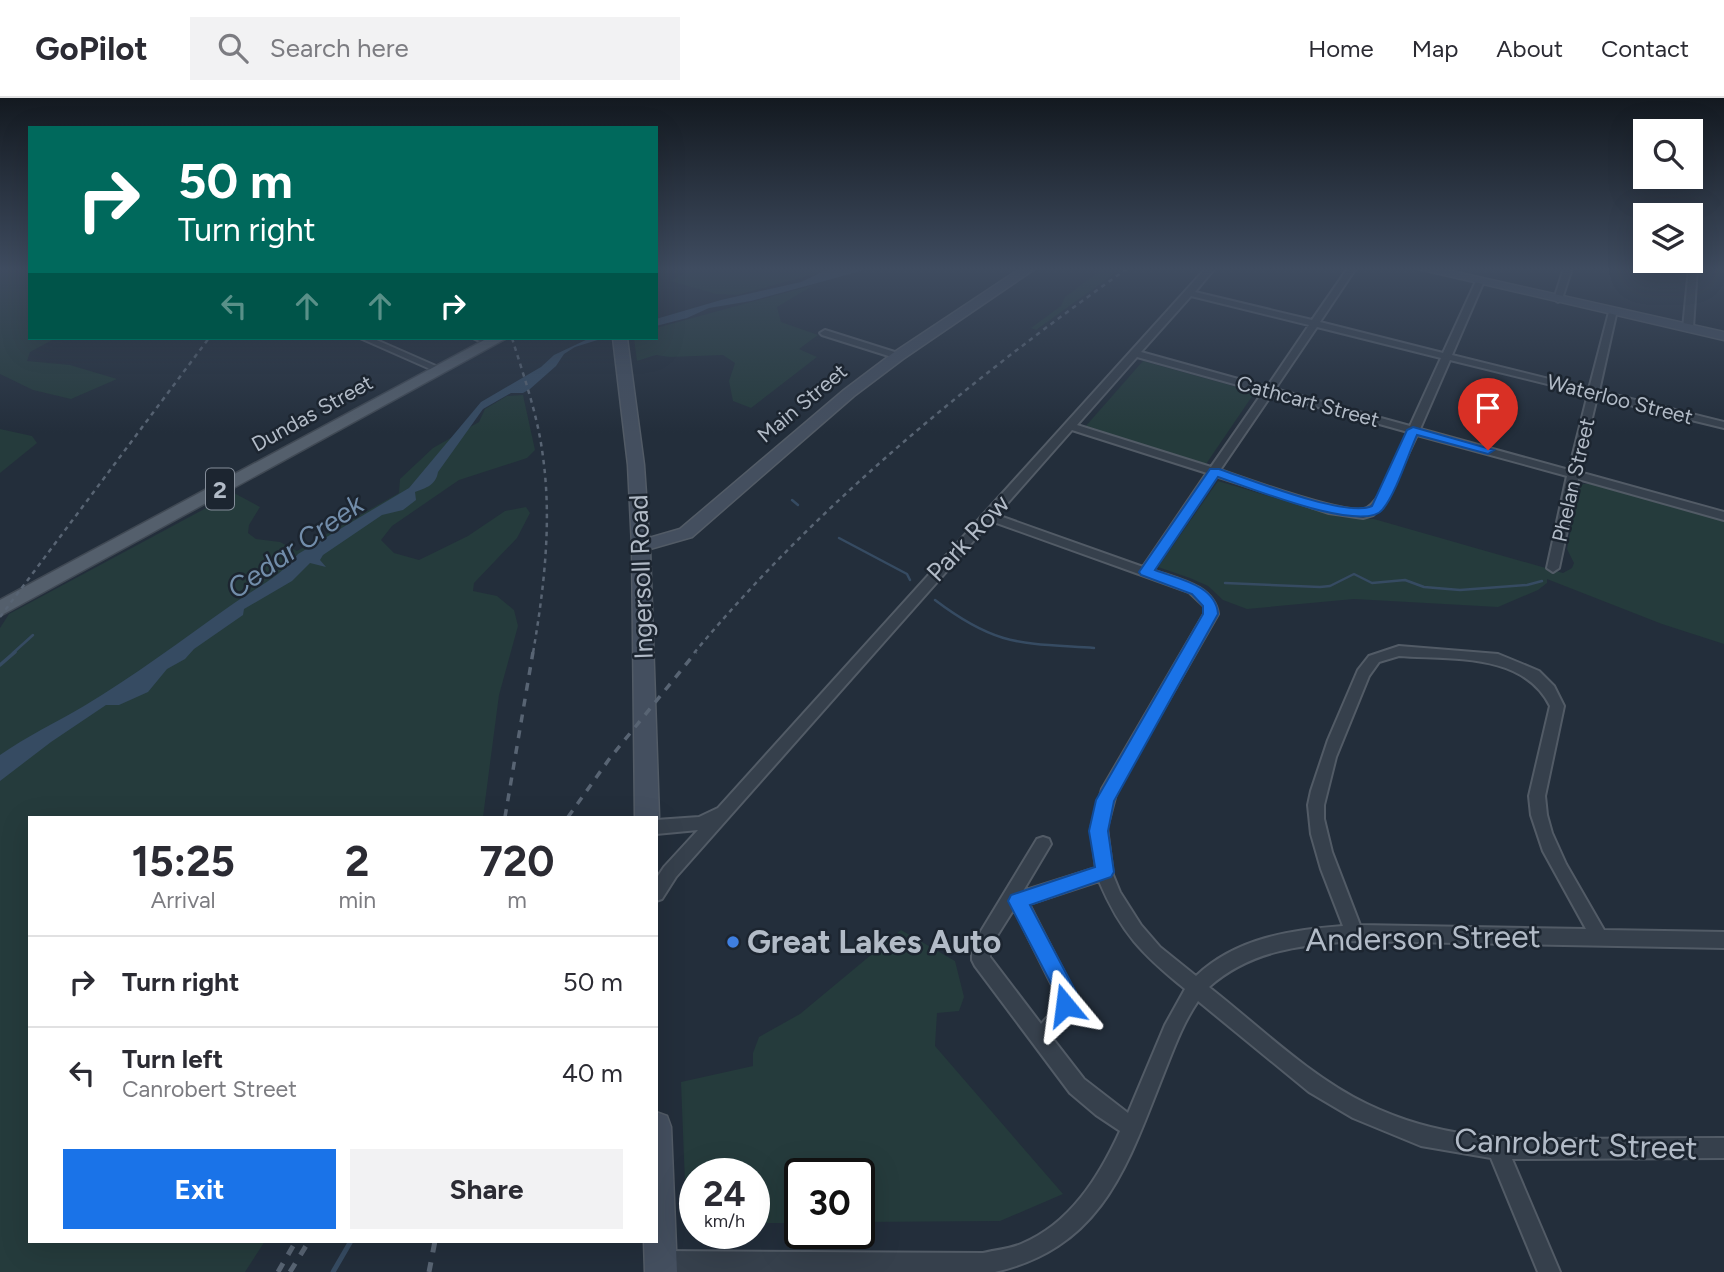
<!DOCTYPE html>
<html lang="en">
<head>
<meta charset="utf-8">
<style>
  body { margin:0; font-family:Figtree,sans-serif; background:#f2f2f3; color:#2b2b33; height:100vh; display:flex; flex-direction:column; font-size:26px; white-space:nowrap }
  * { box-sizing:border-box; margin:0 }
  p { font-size:23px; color:#7c7c81 }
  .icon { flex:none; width:38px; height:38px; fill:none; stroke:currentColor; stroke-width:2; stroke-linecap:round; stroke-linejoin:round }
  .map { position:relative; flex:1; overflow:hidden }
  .drawer { position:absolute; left:28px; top:718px; width:630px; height:427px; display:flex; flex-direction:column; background:#fff; border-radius:0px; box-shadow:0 7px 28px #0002 }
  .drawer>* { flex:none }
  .top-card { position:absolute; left:28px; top:28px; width:630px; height:214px; border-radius:0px; box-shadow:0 7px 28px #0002; background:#00695c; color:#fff; overflow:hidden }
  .controls { position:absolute; left:1633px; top:21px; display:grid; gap:14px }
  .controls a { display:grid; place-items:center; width:70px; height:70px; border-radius:0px; background:#fff; box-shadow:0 7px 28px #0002; font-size:35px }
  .speed { position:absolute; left:679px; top:1060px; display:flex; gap:14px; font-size:35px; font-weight:700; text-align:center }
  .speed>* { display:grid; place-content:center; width:91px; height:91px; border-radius:50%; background:#fff; box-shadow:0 7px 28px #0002; line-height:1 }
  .speed small { font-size:18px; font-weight:400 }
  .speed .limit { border:4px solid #111; border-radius:10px; background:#fff; color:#111 }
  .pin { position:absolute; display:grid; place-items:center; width:60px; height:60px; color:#fff; margin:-72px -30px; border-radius:50% 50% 50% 0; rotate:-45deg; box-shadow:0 0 7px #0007 }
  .pin .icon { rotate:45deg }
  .me { position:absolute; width:77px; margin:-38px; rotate:344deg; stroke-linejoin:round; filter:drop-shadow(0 0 5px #0008) }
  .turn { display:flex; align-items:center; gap:24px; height:147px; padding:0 35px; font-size:32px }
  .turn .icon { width:91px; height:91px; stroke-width:2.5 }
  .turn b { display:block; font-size:49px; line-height:60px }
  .lanes { display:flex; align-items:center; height:66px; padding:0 35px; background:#0003; justify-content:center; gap:35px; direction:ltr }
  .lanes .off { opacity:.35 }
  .eta { display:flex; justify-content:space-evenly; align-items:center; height:119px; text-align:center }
  .eta b { font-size:42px; font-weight:700; line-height:49px }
  .action { display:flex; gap:14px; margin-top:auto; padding:14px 35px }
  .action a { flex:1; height:80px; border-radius:0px; background:#1a73e8; color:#fff; font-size:28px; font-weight:700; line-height:80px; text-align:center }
  .action a+a { background:#f2f2f3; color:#2b2b33 }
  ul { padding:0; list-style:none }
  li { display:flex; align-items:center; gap:21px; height:91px; padding:0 35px; border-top:2px solid #e1e1e2 }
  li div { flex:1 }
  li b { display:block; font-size:26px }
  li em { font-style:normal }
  header { display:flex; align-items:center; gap:42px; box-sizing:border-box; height:98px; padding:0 35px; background:#fff; border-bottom:2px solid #e1e1e2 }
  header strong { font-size:33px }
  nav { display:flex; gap:38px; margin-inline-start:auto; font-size:24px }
  .search { width:490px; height:63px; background:#f2f2f3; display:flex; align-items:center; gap:18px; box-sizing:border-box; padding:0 24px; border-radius:0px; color:#7c7c81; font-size:26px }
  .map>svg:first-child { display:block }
</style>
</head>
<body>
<header>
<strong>GoPilot</strong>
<div class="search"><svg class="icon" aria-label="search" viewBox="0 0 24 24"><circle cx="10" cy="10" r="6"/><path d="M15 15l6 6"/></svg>Search here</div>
<nav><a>Home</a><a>Map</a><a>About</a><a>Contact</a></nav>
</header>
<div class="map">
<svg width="1724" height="1174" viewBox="0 0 1724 1174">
  <rect width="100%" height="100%" fill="#232e3b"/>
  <g fill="#253b3c">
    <polygon points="0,170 30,170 30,240 56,240 30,254 27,263 70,267 117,281 71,301 33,292 0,276"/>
    <polygon points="693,170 838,170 737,197 716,196 670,183"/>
    <polygon points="1104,170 1122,170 1036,232 1031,230 1061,208 1065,199"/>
    <polygon points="814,187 777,209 781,224 818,237 799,251 817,259 751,310 733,303 729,283 735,265 723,257 670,259 656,257 637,263 634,240 656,240 656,230"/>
    <polygon points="1143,263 1255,294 1206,366 1085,329"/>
    <polygon points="523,297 535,352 527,360 459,382 392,428 381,442 394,455 419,462 468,438 505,413 526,409 530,415 517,440 474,485 473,493 497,498 514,512 518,528 499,597 483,719 30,719 30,1143 265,1143 245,1174 0,1174 0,530 9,516 234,395 260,409 249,427 248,435 256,441 280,444 297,453 399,395 400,381 433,350 479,324 485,311 507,298"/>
    <polygon points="0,331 32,338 37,345 0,375"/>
    <polygon points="1218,383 1340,419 1374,421 1563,475 1572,470 1574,465 1567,451 1579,390 1583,386 1595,386 1724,422 1724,546 1662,526 1547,481 1547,485 1538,492 1498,509 1354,501 1247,511 1223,502 1208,488 1190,480 1158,469"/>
    <path d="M 901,832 L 955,863 L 964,899 L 959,913 L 937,915 L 935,948 L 1063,1096 L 1000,1123 L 859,1124 L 859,1076 L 800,1076 L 800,1125 L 754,1125 L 754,1076 L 695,1076 L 695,1125 C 688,1123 687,1118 686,1112 L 681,984 L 753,968 L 753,955 L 759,939 L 800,916 Z"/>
  </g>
  <g fill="#364b62">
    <polygon points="843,170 872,170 751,203 709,210 687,220 656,228 656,221 721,202 801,184 824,173"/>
    <path d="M 590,240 L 604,240 L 575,249 L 564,256 L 556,268 L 530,291 L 523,295 L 511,295 L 483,311 L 438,374 C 436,387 426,390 415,394 L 416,402 L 403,412 L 382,417 L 323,457 L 320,462 L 326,469 L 310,465 L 292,483 L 244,511 L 243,517 L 194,551 L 185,561 L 167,571 L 148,594 L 119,607 L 106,607 L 51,644 L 0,683 L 0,657 C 27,638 55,625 84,608 C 134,578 182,542 230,508 C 252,492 282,478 298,456 L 409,390 L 481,304 L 541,269 L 554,257 Z"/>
  </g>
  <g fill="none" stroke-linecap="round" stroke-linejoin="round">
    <g stroke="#364b62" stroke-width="2.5">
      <polyline points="792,402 798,407"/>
      <polyline points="839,440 907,476 910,482"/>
      <polyline points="1225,485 1320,489 1330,488 1354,476 1372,485 1405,482 1424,489 1460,492 1527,487 1542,483"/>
      <path d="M 935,502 C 997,549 1021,545 1094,550"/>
      <polyline points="13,555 33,537"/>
    </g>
    <polyline stroke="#364b62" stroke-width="3.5" points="0,567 15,554"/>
    <polyline stroke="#364b62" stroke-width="5" points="333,1174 351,1143"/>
    <defs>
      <g id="minor">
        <path d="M 1206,170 L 1215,170 L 1195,194 L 1312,222 L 1348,170 L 1356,170 L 1320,224 L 1443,255 L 1476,183 L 1483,181 L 1484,183 L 1452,257 L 1589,291 L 1609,214 L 1617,212 L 1599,293 L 1724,324 L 1724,330 L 1597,299 L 1579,374 L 1724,414 L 1724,422 L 1578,381 L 1559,470 L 1553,474 L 1547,470 L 1567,378 L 1417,337 L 1385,405 L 1373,417 L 1363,420 L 1329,415 L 1216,378 L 1153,472 C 1177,481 1214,487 1218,516 L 1117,692 L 1107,730 L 1113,777 L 1120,794 L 1141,827 L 1160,849 L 1196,878 C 1236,840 1290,832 1343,828 L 1321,771 L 1311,736 L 1308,707 L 1311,693 L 1328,642 L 1358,572 L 1369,558 L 1399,548 L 1498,556 L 1539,573 L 1554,588 L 1564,608 L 1545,698 L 1547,717 L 1552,735 L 1566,766 L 1604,832 L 1724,834 L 1724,850 L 1354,843 C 1301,847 1251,852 1209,889 C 1260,929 1309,978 1367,1006 C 1442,1042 1505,1041 1586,1041 C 1632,1040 1678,1040 1724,1040 L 1724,1060 L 1512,1061 L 1560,1174 L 1538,1174 L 1491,1060 L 1421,1048 L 1353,1020 L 1309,994 L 1198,903 C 1183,925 1174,950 1164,975 C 1127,1068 1103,1149 995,1174 L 658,1174 L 652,1172 L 649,1164 L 652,1156 L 660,1153 L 983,1155 C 995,1152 1009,1151 1021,1146 C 1070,1126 1099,1079 1120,1033 L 1096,1017 L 1070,995 L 975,868 L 972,862 L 972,848 L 1037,741 L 1043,739 L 1049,741 L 1051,746 L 1023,793 L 1096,770 L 1091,730 L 1102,691 L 1204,516 L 1204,508 L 1189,494 L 991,423 L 676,779 L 662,801 L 656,803 L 656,781 L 664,769 L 698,732 L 656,736 L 656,722 L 699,719 L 718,710 ZM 1191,198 L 1309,227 L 1267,289 L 1141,254 ZM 1317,229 L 1441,260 L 1410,328 L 1275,291 ZM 1137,259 L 1263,294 L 1211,369 L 1077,327 ZM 1450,262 L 1588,296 L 1569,372 L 1420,331 ZM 1272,296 L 1408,334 C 1399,353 1384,400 1367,410 C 1352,420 1243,380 1220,372 ZM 1072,332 L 1207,375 L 1143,469 L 997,417 ZM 1399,558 C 1451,562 1523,554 1550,608 L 1529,698 L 1531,717 L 1543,753 L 1586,831 L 1360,827 L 1332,754 L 1324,721 L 1324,707 L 1336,659 L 1369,578 L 1379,564 ZM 1099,783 C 1121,835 1142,856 1185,891 L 1165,927 L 1128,1015 L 1084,981 L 1053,941 L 1067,925 L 1075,896 L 1029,806 ZM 1014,811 L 1057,897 L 1052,914 L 1041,926 L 990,859 L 990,849 Z"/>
        <polygon points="1564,170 1572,170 1562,201 1558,204 1554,201"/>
        <polygon points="1689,170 1697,170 1693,230 1688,233 1683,230"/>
        <polygon points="825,232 901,256 903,258 895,260 822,237 820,235"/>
        <polygon points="360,240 372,240 445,272 437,274"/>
        <polygon points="473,240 485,240 495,245 490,248"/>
      </g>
      <g id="secondary">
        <polygon points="1021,170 1036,170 903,261 854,298 692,439 650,451 659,719 656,724 656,719 635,719 632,448 628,367 613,240 627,240 644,367 649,440 680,431 844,292 893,255"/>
        <polygon points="1414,170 1438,170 1724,234 1724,242"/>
        <polygon points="656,1014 667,1018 671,1029 677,1174 645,1174 644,1143 656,1143"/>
      </g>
      <polygon id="primary" points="488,240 507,240 0,518 0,502"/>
    </defs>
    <use href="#minor" stroke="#525b66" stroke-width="4"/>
    <use href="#secondary" stroke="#525b66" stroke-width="3"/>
    <use href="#primary" stroke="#404954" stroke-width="3"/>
    <use href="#minor" fill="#36404c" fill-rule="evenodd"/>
    <use href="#secondary" fill="#444f5f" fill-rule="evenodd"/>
    <use href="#primary" fill="#545f6c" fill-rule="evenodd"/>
    <g stroke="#586473" stroke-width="2.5" stroke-dasharray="4.5 4.5" stroke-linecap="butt">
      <path d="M 512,240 C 524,279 538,318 543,359 C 552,424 544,491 533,555"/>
      <polyline points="0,519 209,240"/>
      <path d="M 694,555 C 819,405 969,283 1128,170"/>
    </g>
    <g stroke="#586473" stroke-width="3.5" stroke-dasharray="8 8" stroke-linecap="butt">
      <polyline points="505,719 533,554"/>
      <polyline points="568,719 610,660 696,554"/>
    </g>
    <g stroke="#586473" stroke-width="5" stroke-dasharray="10 10" stroke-linecap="butt">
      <polyline points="278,1174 296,1143"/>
      <polyline points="290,1174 309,1143"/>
      <polyline points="429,1174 435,1143"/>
    </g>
  </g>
  <linearGradient id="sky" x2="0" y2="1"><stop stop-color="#131920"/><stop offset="0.51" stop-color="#3f4c60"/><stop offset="1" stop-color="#3f4c60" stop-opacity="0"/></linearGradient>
  <rect width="1724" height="335" fill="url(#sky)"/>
  <path fill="#1a73e8" stroke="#114b97" stroke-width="2" d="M 1413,329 L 1494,352 L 1488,356 L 1417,337 C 1408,357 1396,395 1383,411 C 1364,437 1246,388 1218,379 L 1155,472 C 1178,481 1216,487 1218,516 L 1114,703 L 1108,733 L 1114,774 L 1111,779 L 1030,807 L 1077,896 L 1073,914 L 1065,917 L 1058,914 L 1054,891 L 1008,803 L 1011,797 L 1095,769 L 1089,733 L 1096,702 L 1203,516 L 1203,508 L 1192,496 L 1141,477 L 1139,474 L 1210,371 L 1219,371 C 1249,381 1346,420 1372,408 L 1407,332 Z"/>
  <circle fill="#3f7fe0" stroke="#1c2530" stroke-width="2.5" cx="733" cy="844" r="7"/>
  <g text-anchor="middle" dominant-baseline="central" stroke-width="5" stroke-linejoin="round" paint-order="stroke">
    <g font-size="21" fill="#b2bbc7" stroke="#1c2530">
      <text transform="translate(1620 301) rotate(14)">Waterloo Street</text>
      <text transform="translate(1308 303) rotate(15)">Cathcart Street</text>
      <text transform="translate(802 305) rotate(-40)">Main Street</text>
      <text transform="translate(312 315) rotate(-29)">Dundas Street</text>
      <text transform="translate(1573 382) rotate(-77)">Phelan Street</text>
    </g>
    <rect fill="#1c2530" stroke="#858e9a" stroke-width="2" x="206" y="370.5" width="28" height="41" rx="5"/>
    <g font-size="24" font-weight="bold" fill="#b2bbc7">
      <text x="220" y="391">2</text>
    </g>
    <g font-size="26" fill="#b2bbc7" stroke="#1c2530">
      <text transform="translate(968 440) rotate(-47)">Park Row</text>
      <text transform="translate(641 479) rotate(-92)">Ingersoll Road</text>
    </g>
    <g font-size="28" font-style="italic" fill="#728daa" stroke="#1c2530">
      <text transform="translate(295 448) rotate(-35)">Cedar Creek</text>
    </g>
    <g font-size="32" fill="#b2bbc7" stroke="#1c2530">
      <text transform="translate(1423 840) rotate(-1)">Anderson Street</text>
      <text transform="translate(1576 1046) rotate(2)">Canrobert Street</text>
    </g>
    <g font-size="32" font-weight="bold" fill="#b2bbc7" stroke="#1c2530" text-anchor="start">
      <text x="747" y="844">Great Lakes Auto</text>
    </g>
  </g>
</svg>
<div class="controls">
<a><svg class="icon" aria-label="search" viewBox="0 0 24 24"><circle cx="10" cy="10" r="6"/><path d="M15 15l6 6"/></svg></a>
<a><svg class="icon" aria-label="layers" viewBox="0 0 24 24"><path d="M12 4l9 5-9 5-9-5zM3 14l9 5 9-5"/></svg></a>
</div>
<div class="speed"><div>24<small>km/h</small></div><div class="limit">30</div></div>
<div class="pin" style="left:1488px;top:352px;background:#d93025"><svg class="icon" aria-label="arrive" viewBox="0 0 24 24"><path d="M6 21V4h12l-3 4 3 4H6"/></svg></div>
<svg class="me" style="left:1065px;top:907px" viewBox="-20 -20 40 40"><path d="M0-17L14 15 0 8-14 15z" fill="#1a73e8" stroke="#fff" stroke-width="4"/></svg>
<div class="top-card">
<div class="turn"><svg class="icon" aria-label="right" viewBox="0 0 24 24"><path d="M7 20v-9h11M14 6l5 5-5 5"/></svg><div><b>50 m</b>Turn right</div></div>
<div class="lanes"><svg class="icon off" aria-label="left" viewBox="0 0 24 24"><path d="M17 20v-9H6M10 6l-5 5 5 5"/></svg><svg class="icon off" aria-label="ahead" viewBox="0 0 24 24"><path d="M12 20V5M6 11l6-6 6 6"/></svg><svg class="icon off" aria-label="ahead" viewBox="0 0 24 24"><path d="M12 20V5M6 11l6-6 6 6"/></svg><svg class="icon" aria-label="right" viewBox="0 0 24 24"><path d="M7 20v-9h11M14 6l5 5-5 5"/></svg></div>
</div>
<section class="drawer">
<div class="eta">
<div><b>15:25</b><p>Arrival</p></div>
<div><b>2</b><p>min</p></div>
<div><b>720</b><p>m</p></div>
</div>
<ul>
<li><svg class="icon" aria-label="right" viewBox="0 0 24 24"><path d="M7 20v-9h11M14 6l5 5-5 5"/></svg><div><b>Turn right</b></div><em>50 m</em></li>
<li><svg class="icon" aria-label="left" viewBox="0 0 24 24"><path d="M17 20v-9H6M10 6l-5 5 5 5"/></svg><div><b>Turn left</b><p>Canrobert Street</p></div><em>40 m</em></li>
</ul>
<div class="action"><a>Exit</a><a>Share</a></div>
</section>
</div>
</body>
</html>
